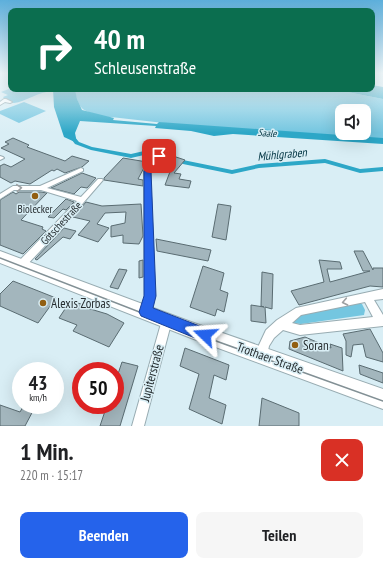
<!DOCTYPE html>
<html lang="de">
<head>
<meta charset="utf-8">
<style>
  body { margin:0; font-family:"PT Sans Narrow",sans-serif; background:#f6f6f6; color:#202124; height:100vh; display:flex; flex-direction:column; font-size:15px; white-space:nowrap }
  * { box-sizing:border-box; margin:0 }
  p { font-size:13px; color:#757577 }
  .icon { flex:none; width:22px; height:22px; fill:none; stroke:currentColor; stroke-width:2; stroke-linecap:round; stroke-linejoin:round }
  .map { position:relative; height:426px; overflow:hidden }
  .panel { display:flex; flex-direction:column; background:#fff; flex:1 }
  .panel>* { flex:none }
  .guide { position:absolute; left:8px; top:8px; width:367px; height:84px; border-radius:8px; box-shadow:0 4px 16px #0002; background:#0b6e4f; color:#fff; overflow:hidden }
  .tools { position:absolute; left:335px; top:104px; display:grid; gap:8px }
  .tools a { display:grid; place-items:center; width:36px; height:36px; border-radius:8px; background:#fff; box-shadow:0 4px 16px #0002; font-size:20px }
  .speed { position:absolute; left:12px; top:362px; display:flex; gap:8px; font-size:20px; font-weight:700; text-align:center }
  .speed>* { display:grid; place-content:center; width:52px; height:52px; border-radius:50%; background:#fff; box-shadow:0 4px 16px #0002; line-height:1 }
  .speed small { font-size:10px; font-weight:400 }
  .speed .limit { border:6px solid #d22; background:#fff; color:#111 }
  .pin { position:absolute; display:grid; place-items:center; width:34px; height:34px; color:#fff; margin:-17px; border-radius:8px; box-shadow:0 2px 6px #0006 }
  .me { position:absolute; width:44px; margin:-22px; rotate:290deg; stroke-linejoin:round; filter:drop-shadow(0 0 3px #0008) }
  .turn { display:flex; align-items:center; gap:14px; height:84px; padding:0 20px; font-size:18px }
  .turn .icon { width:52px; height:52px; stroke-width:2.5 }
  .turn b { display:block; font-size:28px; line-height:34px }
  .round { display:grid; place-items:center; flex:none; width:42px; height:42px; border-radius:8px; background:#f6f6f6 }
  .head { display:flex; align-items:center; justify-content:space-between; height:68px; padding:0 20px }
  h1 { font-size:24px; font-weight:600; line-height:30px }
  .cta { display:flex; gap:8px; margin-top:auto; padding:8px 20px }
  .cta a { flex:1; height:46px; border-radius:8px; background:#2563eb; color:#fff; font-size:16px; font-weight:600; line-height:46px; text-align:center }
  .cta a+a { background:#f6f6f6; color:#202124 }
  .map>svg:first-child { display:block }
</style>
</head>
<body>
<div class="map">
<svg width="383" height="426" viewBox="0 0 383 426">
  <rect width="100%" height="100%" fill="#d9eef5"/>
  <g fill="#74c6e0" fill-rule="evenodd">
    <path d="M 11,88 L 53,89 L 54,91 C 39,91 25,102 14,103 C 10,103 5,100 3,97 L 8,95 L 1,92 Z"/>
    <path d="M 75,89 L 332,89 L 383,99 L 383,140 L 164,123 L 111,117 L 108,118 C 87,111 78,114 75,89 ZM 342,111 L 364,111 L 364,133 L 342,133 Z"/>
    <polygon points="24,102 46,111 19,123 0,114 0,111"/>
    <polygon points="355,302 362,304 365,310 364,315 301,324 292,323 298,316"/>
  </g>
  <g fill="#2da7c7">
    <polygon points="372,85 383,87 383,99 332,89 372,89"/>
    <polygon points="53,89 75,89 77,99 82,110 114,118 113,120 157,124 159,122 383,138 383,144 233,134 214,136 191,131 155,128 156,126 80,121 75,133 77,143 64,137 54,107"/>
  </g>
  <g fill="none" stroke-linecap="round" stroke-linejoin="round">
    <g fill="#2da7c7" fill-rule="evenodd">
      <polygon points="69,135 73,135 79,142 92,147 131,154 144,151 158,151 172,157 169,159 157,155 144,155 131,158 91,150 75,144 69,136"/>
      <polygon points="325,159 360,169 383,167 383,171 360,173 325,163 259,168 232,174 183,164 180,162 183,160 232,170 259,164"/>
    </g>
  </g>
  <g fill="#a3b6bd" stroke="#5a6c72">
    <polygon points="13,138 29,145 27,147 65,161 72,156 89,161 82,167 65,173 57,169 54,171 52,170 30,184 15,181 11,183 0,177 0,166 4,164 11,167 25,159 1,148 9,144 5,142"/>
    <polygon points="170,155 185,160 174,173 181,174 179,179 191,181 189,188 165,185 171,169 156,164 163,156 168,158"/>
    <polygon points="123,158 147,162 138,179 143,180 143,186 104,180 104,178"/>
    <polygon points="82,173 96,178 87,188 81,187 74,194 51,188"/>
    <polygon points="13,192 16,194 19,192 41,192 47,193 21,220 43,227 42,229 46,231 23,254 0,245 0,200"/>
    <polygon points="66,199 74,202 66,210 63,209 54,218 48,217"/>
    <polygon points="86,202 102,206 141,204 143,236 139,244 123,243 123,235 111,237 111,226 125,223 126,212 105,213 97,224 109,228 98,242 78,235 90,221 73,217"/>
    <polygon points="218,204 231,206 226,240 212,237"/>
    <polygon points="64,228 76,231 70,239 63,237 37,260 35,259"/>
    <polygon points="156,239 211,250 208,261 157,251"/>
    <polygon points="354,251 363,251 373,270 373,268 383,268 383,287 370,286 299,305 291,291 324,282 319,260 340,262 342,269 327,269 330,282 370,271 363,271"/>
    <polygon points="143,260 143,277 139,278 139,261"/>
    <polygon points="203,266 224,273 220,290 228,293 224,312 217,309 215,316 190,307"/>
    <polygon points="119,269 127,270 118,289 110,287"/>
    <polygon points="262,272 273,274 272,309 265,307 266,323 251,321 251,305 264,307 261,306"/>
    <polygon points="13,281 56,298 38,323 0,306 0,294"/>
    <polygon points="71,300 88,307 87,308 107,314 124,323 109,347 73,331 77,325 59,318"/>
    <polygon points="370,329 383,353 383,362 366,357 363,344 353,345 351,357 346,355 346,341 343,334"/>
    <polygon points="305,337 331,348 330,344 342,348 343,371 289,349 290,341"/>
    <polygon points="185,348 229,365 226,380 214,375 209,398 226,405 222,424 189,409 199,374 180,366"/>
    <polygon points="122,362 138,366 120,426 100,426 107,405 115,405 115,383"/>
    <polygon points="359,365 383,373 383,383 360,374"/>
    <polygon points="262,398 299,413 299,426 259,426"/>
    <polygon points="0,405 20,412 24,405 35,407 25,426 0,426"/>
  </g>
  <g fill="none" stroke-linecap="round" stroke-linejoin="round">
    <defs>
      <g id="street">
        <polygon points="4,99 6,99 12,102 10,103 5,102 0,105 0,102"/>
        <polygon points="159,154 162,156 153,165 150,171 155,296 148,315 145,317 142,315 140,312 145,296 144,171 148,163"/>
        <polygon points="0,156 3,157 4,158 0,160"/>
        <polygon points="81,168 83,169 83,171 47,188 81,197 98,179 102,179 103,180 58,232 24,268 21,269 18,268 17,265 18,262 77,201 41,190 14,190 0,199 0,194 13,186 40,186"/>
        <path d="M 383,289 L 383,299 L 374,300 L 383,315 L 383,326 L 300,335 L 283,330 L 274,338 L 269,346 L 266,360 L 262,361 L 258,360 L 257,356 L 259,345 L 266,330 L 277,320 L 296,308 ZM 365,302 L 373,317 L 300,325 L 292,323 L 301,315 Z"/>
        <polygon points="167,315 171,316 172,320 144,426 132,426 162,320 163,316"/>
      </g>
      <polygon id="secondary" points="0,251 191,322 383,389 383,409 191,338 0,263"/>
    </defs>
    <use href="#street" stroke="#98acb2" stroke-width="2"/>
    <use href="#secondary" stroke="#98acb2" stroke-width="2"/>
    <use href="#street" fill="#fff" fill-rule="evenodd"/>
    <use href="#secondary" fill="#fff" fill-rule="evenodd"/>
    <polyline stroke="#829095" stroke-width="1.5" points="0,258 191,332 383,401"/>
  </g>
  <defs><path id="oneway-chevron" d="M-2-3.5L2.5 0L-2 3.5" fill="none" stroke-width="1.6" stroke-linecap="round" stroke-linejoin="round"/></defs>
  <g stroke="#9da0a2">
    <use href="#oneway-chevron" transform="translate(19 188) rotate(-5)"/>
    <use href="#oneway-chevron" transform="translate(345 302) rotate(169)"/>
  </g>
  <linearGradient id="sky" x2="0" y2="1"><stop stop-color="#5dafdb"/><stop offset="0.55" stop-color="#eef7fa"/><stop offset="1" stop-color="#eef7fa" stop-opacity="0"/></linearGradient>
  <rect width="383" height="133" fill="url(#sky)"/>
  <polygon fill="#2563eb" stroke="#184099" points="159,154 163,156 154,165 151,171 156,296 153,308 210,330 212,335 210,340 205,342 141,316 139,312 144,296 144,171 148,163"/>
  <g fill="#925f12" stroke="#d9eef5" stroke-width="1.5">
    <circle cx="35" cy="196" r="4"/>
    <circle cx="43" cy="303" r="4"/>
    <circle cx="295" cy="345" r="4"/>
  </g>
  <g text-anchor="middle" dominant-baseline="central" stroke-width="3" stroke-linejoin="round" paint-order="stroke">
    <g font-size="10" font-style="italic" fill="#003442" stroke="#d9eef5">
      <text transform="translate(267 133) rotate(4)">Saale</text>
    </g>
    <g font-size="11" fill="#262d30" stroke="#d9eef5">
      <text x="35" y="209">Biolecker</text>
    </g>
    <g font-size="11" fill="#262d30" stroke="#d9eef5">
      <text transform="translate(61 223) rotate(-47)">Götschestraße</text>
    </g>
    <g font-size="12" font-style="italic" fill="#003442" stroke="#d9eef5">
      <text transform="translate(282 154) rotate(-5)">Mühlgraben</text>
    </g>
    <g font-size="13" fill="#262d30" stroke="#d9eef5" text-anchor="start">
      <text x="51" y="303">Alexis Zorbas</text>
      <text x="303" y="345">Soran</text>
    </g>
    <g font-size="13" fill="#262d30" stroke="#d9eef5">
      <text transform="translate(270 358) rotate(20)">Trothaer Straße</text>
      <text transform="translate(152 373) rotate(-75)">Jupiterstraße</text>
    </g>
  </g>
</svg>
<div class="tools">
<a><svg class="icon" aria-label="sound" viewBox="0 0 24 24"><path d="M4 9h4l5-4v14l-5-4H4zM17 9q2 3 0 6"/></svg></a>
</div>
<div class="speed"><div>43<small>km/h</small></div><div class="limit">50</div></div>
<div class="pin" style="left:159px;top:156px;background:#d93025"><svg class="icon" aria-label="arrive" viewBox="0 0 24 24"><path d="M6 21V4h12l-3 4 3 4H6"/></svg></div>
<svg class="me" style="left:205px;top:335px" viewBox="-20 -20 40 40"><path d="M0-17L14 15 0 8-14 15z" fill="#2563eb" stroke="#fff" stroke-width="4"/></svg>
<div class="guide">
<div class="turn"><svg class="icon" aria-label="right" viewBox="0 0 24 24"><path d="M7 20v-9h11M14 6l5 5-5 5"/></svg><div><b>40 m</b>Schleusenstraße</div></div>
</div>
</div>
<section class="panel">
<div class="head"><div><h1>1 Min.</h1><p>220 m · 15:17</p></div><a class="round" style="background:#d93025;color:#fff"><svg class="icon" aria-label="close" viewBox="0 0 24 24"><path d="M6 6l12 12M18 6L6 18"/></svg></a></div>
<div class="cta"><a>Beenden</a><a>Teilen</a></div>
</section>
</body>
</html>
